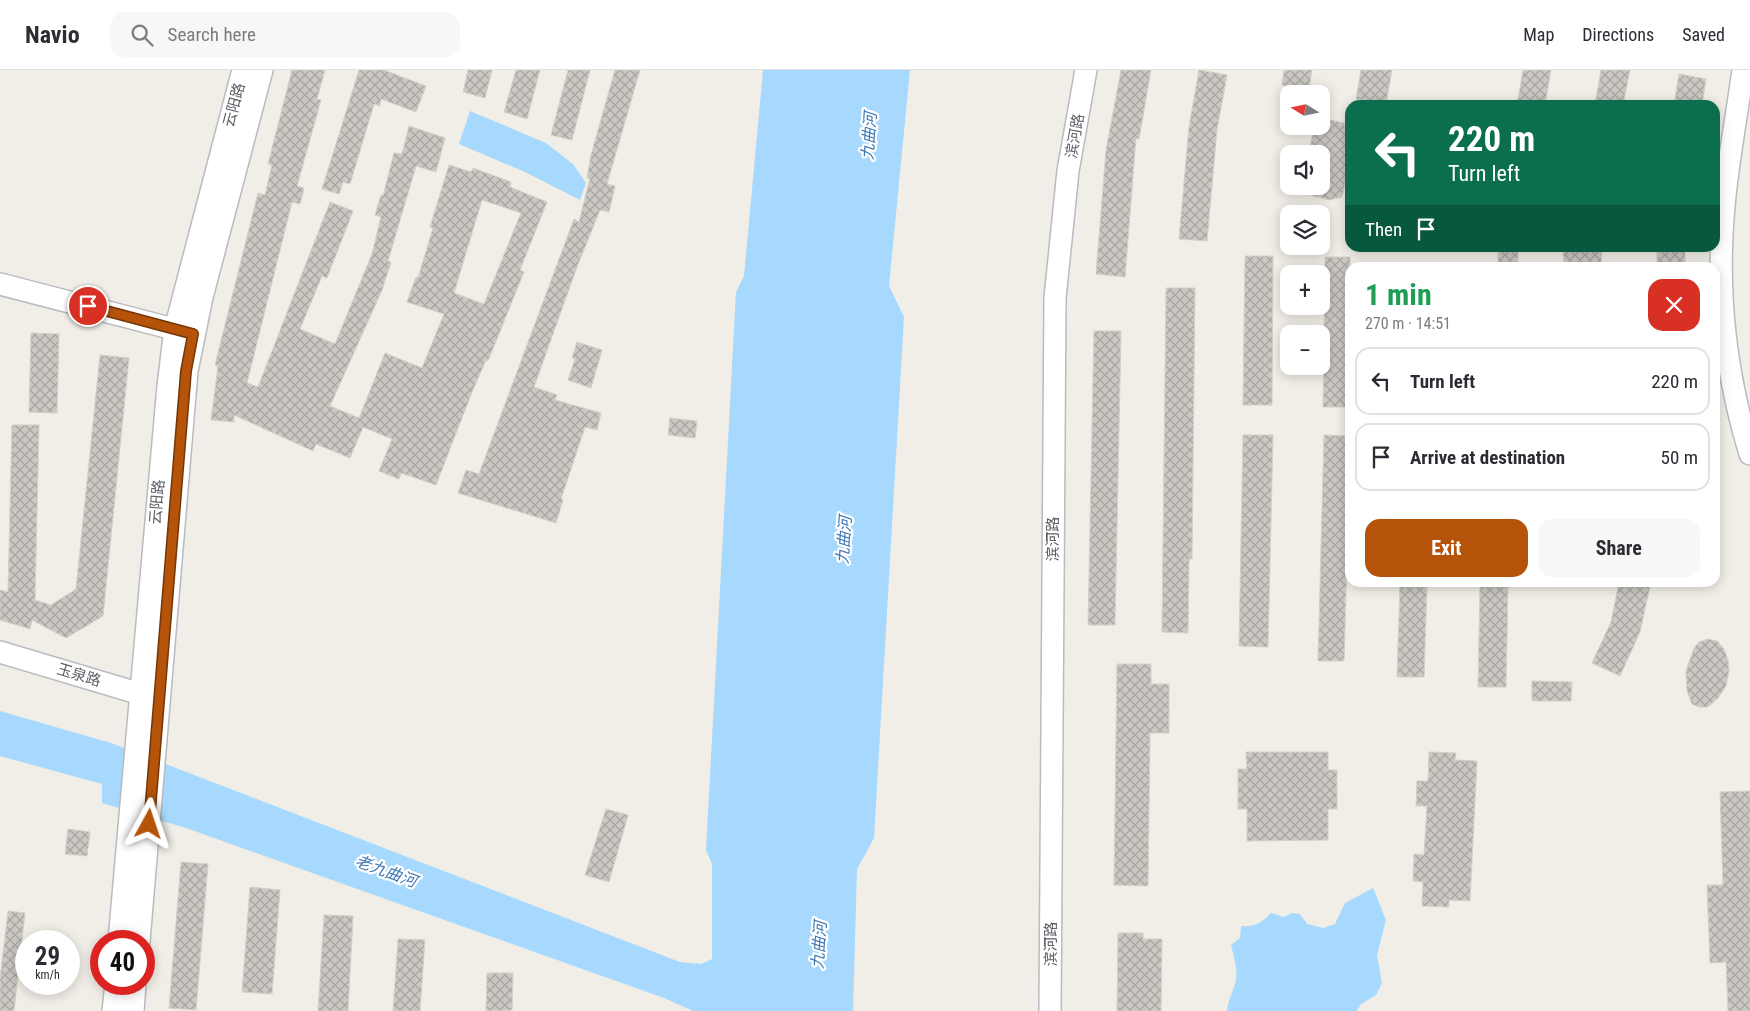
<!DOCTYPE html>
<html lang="en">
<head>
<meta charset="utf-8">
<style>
  body { margin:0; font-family:"Roboto Condensed","Noto Sans SC",sans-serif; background:#f7f7f7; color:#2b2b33; height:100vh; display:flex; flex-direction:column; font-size:19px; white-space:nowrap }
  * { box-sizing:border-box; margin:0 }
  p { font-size:16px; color:#7c7c81 }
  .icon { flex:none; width:28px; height:28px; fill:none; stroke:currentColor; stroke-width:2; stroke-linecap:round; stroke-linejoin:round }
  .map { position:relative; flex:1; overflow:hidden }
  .details { position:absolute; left:1345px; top:192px; width:375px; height:325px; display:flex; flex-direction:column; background:#fff; border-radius:15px; box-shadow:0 2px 12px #0003 }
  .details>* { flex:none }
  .hud { position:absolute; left:1345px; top:30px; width:375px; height:152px; border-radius:15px; box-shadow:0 2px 12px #0003; background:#0b6e4f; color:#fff; overflow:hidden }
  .needle { width:32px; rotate:280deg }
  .tools { position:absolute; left:1280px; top:15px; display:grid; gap:10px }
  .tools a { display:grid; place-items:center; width:50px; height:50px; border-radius:10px; background:#fff; box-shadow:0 2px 12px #0003; font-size:25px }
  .speed { position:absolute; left:15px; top:860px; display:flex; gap:10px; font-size:25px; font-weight:700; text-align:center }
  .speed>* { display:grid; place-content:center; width:65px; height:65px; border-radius:50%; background:#fff; box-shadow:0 2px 12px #0003; line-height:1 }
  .speed small { font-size:12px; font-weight:400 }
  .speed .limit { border:8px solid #d22; background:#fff; color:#111 }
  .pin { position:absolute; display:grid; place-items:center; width:42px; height:42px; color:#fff; margin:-21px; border:2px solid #fff; border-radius:50%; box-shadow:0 1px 5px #0007 }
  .me { position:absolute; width:55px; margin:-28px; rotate:5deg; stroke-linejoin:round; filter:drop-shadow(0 0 4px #0008) }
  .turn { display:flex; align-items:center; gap:18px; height:105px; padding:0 20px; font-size:22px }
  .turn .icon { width:65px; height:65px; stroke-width:2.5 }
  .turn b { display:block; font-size:35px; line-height:42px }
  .then { display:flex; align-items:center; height:48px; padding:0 20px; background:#0003; gap:10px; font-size:19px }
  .round { display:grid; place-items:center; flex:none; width:52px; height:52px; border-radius:15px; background:#f7f7f7 }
  .head { display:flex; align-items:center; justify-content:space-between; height:85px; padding:0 20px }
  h1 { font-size:30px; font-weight:700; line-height:38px; color:#1e9e55 }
  .action { display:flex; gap:10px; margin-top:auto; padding:10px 20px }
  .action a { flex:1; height:58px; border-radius:15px; background:#b45309; color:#fff; font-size:20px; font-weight:700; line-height:58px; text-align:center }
  .action a+a { background:#f7f7f7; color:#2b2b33 }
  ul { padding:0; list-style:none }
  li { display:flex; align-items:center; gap:15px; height:68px; margin:0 10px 8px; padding:0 10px; border:2px solid #e1e1e2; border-radius:15px }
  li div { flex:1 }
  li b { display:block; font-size:19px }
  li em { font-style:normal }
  header { display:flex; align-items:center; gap:30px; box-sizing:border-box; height:70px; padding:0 25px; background:#fff; border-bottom:1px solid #e1e1e2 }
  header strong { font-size:24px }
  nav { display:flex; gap:28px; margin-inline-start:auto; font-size:18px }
  .search { width:350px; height:45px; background:#f7f7f7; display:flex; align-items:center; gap:12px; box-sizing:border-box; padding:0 18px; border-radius:15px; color:#7c7c81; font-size:19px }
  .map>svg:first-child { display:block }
</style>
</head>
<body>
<header>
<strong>Navio</strong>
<div class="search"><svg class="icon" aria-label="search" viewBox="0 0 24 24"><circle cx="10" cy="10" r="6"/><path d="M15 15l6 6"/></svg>Search here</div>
<nav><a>Map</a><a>Directions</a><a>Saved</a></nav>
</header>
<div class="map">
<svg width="1750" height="941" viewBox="0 0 1750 941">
  <defs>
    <pattern id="building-cross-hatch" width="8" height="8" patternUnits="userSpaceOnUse" patternTransform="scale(1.25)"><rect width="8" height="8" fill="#cbc8c3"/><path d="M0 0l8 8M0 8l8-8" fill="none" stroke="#a8a6a2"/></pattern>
  </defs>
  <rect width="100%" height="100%" fill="#f0eee6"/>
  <g fill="#a7d9ff">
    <polygon points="763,0 910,0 889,216 904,247 874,768 857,799 853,941 693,941 664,928 186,758 102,733 102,714 0,686 0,641 111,673 680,892 701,894 712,889 712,794 706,780 736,222 744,206"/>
    <polygon points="470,41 546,73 573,94 586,113 580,130 525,102 459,74"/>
    <path d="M 1373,818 L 1386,850 L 1377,885 L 1382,913 L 1376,925 L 1361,934 L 1357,941 L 1227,941 C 1228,931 1232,924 1235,914 C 1239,902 1234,888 1231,875 L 1240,868 L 1241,856 C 1255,857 1262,853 1271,843 L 1284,847 L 1292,843 L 1300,844 L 1307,854 L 1323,858 L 1335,854 L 1345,833 Z"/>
  </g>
  <g fill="url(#building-cross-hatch)" stroke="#d5d0c4" fill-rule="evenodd">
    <path d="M 292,0 L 325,0 L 317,29 L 321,30 L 297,116 L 304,118 L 300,134 L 292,132 L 247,313 L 258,317 L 330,132 L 353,141 L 327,208 L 322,206 L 300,259 L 335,274 L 372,184 L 381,147 L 375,145 L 381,125 L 383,126 L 394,83 L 402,84 L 409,56 L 445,68 L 436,102 L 416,96 L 388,191 L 391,192 L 382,220 L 330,336 L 359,348 L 385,283 L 422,298 L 444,244 L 407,232 L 416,207 L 418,208 L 433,158 L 430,157 L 449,95 L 471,102 L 473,98 L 511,112 L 510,117 L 547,132 L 520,200 L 524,202 L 488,291 L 486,290 L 472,322 L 436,415 L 401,403 L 399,409 L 379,401 L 392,369 L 363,357 L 350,388 L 316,374 L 313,381 L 234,345 L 234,352 L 211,350 L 218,296 L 215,295 L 258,123 L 265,125 L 272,95 L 268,94 ZM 482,130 L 521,143 L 484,234 L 454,223 Z"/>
    <polygon points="359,0 384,0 426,16 416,42 381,29 380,36 374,34 350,114 343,112 339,124 322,119"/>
    <polygon points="468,0 492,0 485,28 463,22"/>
    <polygon points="516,0 540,0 527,49 504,42"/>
    <polygon points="568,0 590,0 572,70 551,65"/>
    <polygon points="615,0 640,0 607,114 615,116 609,142 600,140 577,197 534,317 557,325 555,330 601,343 597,360 585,357 561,429 563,430 556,453 458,423 466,400 479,404 574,149 579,152 590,108 587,108 591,85"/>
    <polygon points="1121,0 1151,0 1139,69 1136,68 1125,207 1096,204 1106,80"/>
    <polygon points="1199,0 1227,5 1217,60 1207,171 1179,169 1189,57"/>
    <polygon points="1284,0 1312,0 1309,19 1282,15"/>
    <polygon points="1361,0 1392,0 1386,34 1356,29"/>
    <polygon points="1523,0 1551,0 1545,35 1517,35"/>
    <polygon points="1601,0 1630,0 1623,35 1595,35"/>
    <polygon points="1679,4 1706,9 1702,35 1674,35"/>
    <polygon points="1330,50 1344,53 1349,73 1348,100 1342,127 1329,130 1294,120 1294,116 1321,116 1321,84 1309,84 1310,75 1315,56 1321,56 1321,51"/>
    <polygon points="1498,178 1518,178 1518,194 1498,193"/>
    <polygon points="1563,178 1602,178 1601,198 1564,198"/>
    <rect x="1657" y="178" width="28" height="20"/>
    <polygon points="1245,186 1273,186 1272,335 1243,335"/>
    <polygon points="1325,187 1350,187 1350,337 1323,337"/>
    <polygon points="1166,218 1195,218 1192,489 1189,489 1188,563 1162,562"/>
    <polygon points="1094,261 1121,261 1115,555 1088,555"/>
    <polygon points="31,263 59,264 57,343 29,342"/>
    <polygon points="577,272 602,280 591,318 568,310 575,289 572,288"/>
    <polygon points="100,285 129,288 103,546 66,568 32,550 30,559 0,550 0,520 8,522 12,355 39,355 35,530 51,535 76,519"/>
    <polygon points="670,348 697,351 695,368 668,365"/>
    <polygon points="1243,365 1273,365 1268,577 1239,576"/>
    <polygon points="1324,365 1350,366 1350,491 1347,491 1344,591 1318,591"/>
    <polygon points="1619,512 1651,512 1640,562 1620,606 1592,593 1611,552"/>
    <polygon points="1400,514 1427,515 1424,607 1397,607"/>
    <polygon points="1480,514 1508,515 1506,617 1478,617"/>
    <polygon points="1708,569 1717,571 1724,579 1728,590 1729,601 1726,616 1718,628 1708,637 1699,637 1692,634 1687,621 1686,601 1694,578 1699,572"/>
    <polygon points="1117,594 1151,594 1151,614 1169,614 1169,663 1150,663 1148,816 1114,815"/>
    <polygon points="1532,611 1572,612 1571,631 1532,631"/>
    <polygon points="1246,682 1328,682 1328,700 1337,700 1337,739 1328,739 1328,770 1247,771 1247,739 1238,739 1238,699 1247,699"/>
    <polygon points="1429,682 1456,683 1455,690 1477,691 1470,831 1449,830 1449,837 1422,836 1423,812 1413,811 1414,784 1424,785 1427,736 1416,736 1417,711 1428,711"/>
    <polygon points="1750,721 1750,941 1728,941 1726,892 1710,893 1707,815 1723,815 1720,722"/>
    <polygon points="606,739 628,745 609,812 585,805"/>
    <polygon points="68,759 90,762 87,786 65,784"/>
    <polygon points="181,792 208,794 196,940 169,938"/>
    <polygon points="250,817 280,820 272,924 242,922"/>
    <polygon points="8,841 25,843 14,941 0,941 0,909"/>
    <polygon points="324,845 353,846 348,941 318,941"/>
    <polygon points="1118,863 1143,863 1143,869 1162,869 1161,941 1117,941"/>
    <polygon points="398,869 425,870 420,941 393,941"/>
    <polygon points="487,903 513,903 512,940 486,941"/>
  </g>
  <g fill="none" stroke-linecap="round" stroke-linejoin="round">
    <defs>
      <g id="minor">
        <path d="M 1743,0 C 1737,45 1728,90 1724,136 C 1716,219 1726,305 1750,384"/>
        <polyline points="0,214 189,263"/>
        <polyline points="0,582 154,628"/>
        <polyline points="119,871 168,316 175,259 243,0"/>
        <polyline points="139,871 187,301 202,227 262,0"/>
        <polyline points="113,941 116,914"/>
        <polyline points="133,941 135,914"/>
        <polyline points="1050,941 1055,228 1068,101 1086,0"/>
      </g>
    </defs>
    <use href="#minor" stroke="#b8bbc0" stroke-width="24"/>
    <use href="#minor" stroke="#fff" stroke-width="21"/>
  </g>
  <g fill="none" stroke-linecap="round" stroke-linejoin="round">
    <defs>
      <polyline id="route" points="88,236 193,264 186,301 149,754"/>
    </defs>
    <use href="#route" stroke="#753606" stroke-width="12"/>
    <use href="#route" stroke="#b45309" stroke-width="9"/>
  </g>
  <g text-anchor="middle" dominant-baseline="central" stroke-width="4.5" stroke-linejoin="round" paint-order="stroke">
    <g font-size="15" fill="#5d6167" stroke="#fff">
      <text transform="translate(234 35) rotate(-75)">云阳路</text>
      <text transform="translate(1075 66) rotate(-80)">滨河路</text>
      <text transform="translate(157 432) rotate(-85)">云阳路</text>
      <text transform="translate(1053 469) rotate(-90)">滨河路</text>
      <text transform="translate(79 605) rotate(17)">玉泉路</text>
      <text transform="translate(1051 874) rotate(-90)">滨河路</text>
    </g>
    <g font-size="16" font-style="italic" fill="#3e79b7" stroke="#fff">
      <text transform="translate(869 66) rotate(-86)">九曲河</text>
      <text transform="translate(844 470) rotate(-86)">九曲河</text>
      <text transform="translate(386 801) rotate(20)">老九曲河</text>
      <text transform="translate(819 875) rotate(-86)">九曲河</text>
    </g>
  </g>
</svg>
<div class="tools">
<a><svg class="needle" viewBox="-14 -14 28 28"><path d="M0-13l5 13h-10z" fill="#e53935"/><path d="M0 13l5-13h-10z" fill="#7c7c81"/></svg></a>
<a><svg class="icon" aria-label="sound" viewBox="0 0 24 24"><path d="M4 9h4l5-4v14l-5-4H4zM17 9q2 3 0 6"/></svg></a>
<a><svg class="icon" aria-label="layers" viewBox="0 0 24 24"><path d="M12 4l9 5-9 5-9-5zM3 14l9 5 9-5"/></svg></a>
<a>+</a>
<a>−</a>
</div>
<div class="speed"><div>29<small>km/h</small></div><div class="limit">40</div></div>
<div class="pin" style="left:88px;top:236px;background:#d93025"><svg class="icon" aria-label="arrive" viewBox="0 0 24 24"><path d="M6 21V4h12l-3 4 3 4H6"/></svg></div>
<svg class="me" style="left:149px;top:754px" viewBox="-20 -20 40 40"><path d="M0-17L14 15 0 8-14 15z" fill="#b45309" stroke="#fff" stroke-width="4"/></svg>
<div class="hud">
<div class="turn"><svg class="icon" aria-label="left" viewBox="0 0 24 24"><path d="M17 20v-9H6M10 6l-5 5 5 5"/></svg><div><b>220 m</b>Turn left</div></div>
<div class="then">Then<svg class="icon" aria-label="arrive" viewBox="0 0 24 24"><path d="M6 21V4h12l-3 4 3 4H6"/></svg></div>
</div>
<section class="details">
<div class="head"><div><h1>1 min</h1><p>270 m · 14:51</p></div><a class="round" style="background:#d93025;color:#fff"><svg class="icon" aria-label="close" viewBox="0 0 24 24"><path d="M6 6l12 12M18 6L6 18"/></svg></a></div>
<ul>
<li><svg class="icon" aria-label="left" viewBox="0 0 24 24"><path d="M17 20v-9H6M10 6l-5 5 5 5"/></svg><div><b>Turn left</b></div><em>220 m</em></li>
<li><svg class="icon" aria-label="arrive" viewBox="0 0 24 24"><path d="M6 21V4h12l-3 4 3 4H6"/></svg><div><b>Arrive at destination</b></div><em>50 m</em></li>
</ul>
<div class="action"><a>Exit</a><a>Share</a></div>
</section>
</div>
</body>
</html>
